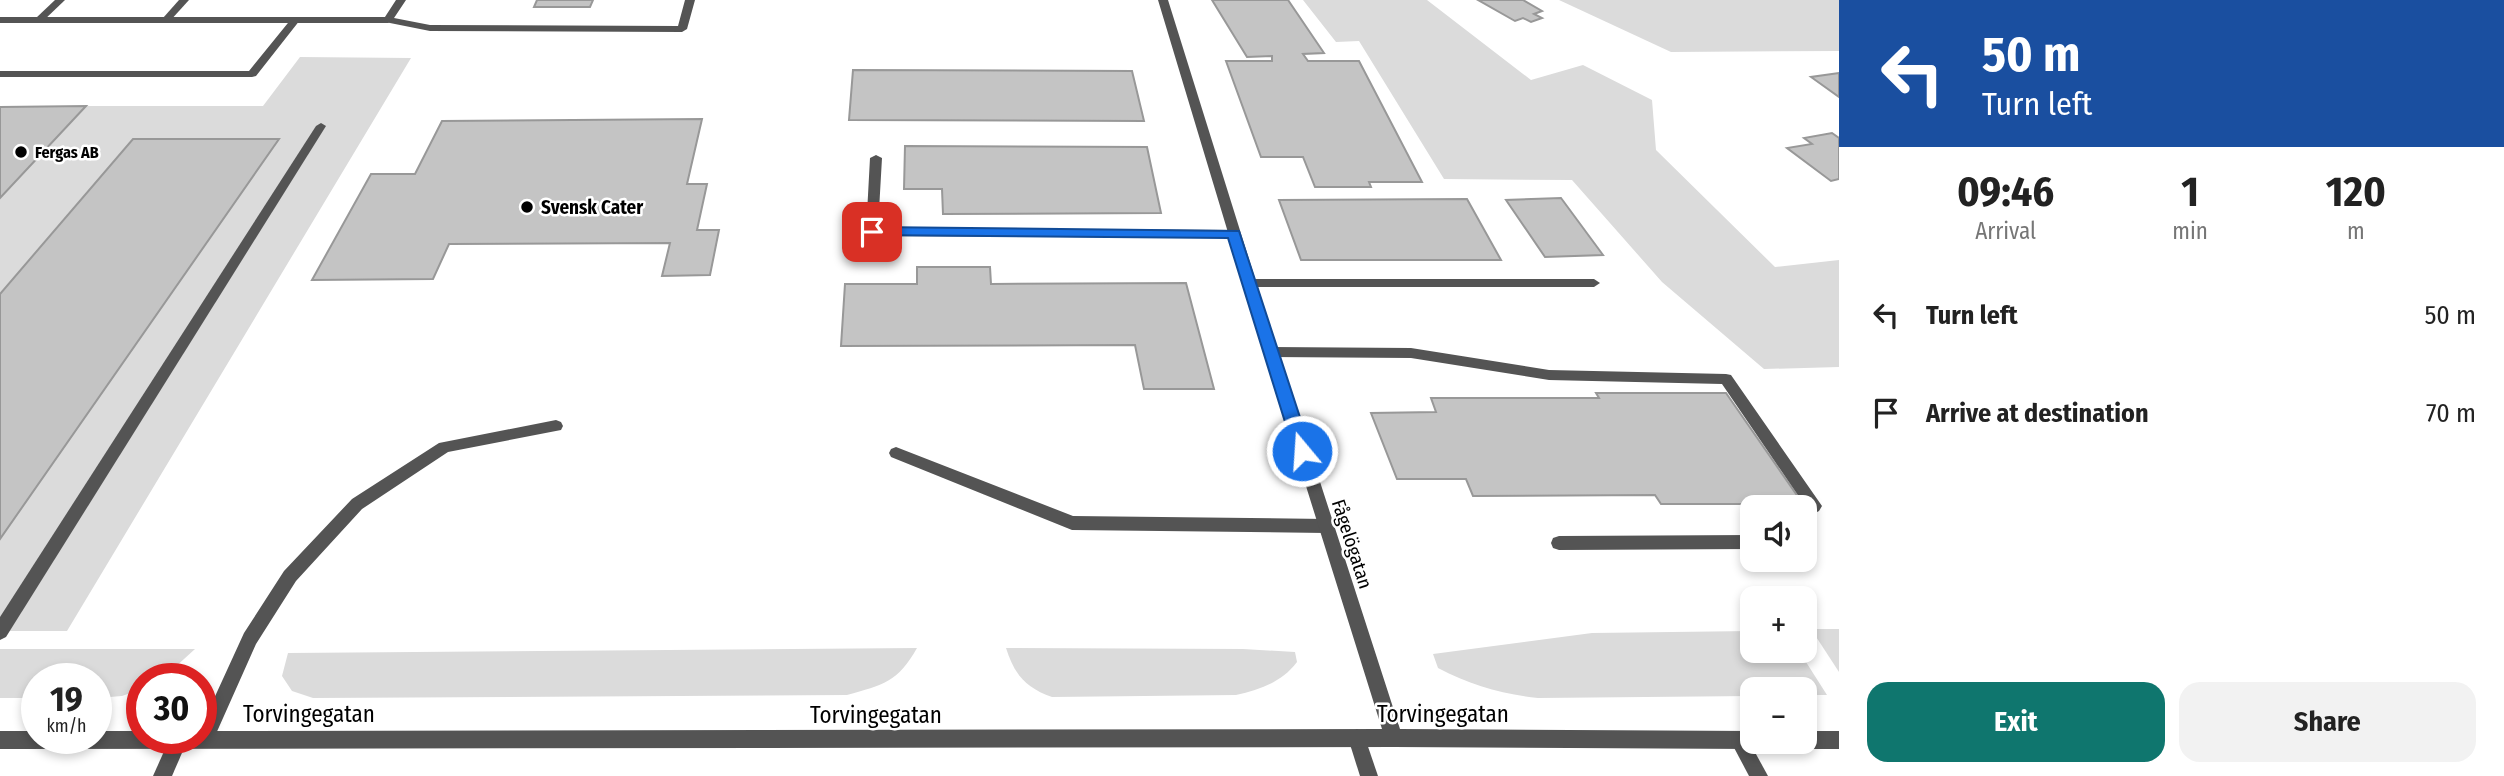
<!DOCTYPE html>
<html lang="en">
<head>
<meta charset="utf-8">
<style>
  body { margin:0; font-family:"Fira Sans Condensed",sans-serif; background:#f2f2f2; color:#222; height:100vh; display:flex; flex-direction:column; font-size:26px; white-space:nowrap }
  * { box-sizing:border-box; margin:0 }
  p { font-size:23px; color:#767676 }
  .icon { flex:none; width:38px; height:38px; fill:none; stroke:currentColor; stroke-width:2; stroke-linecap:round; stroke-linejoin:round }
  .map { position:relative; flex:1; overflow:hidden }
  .drawer { display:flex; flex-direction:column; background:#fff; width:665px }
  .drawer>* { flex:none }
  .banner { background:#1a4fa0; color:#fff; overflow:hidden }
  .buttons { position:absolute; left:1740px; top:495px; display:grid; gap:14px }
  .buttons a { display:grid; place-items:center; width:77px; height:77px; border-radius:14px; background:#fff; box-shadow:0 4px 10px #0003; font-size:35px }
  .speed { position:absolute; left:21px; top:663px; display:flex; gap:14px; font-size:35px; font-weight:700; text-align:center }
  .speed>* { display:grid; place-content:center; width:91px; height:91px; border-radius:50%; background:#fff; box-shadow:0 4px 10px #0003; line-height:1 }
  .speed small { font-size:18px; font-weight:400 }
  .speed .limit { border:10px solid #d22; background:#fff; color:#111 }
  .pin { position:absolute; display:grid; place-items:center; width:60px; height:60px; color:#fff; margin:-30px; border-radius:14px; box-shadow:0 4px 10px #0006 }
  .me { position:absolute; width:77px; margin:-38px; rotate:342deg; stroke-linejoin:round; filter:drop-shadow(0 0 5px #0008) }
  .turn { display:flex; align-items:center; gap:24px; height:147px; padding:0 28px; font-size:32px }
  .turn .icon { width:91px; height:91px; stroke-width:2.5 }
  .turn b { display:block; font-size:49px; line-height:60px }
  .eta { display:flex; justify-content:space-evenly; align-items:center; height:119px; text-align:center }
  .eta b { font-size:42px; font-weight:700; line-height:49px }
  .cta { display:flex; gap:14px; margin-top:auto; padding:14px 28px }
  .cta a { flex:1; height:80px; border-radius:21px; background:#0f766e; color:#fff; font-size:28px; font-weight:700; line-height:80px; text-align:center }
  .cta a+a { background:#f2f2f2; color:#222 }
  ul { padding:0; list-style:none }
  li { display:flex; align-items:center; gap:21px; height:98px; padding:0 28px }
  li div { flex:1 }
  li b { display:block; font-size:26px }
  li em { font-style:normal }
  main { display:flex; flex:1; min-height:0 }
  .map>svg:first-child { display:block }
</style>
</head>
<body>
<main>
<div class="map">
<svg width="1839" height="776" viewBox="0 0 1839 776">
  <rect width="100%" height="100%" fill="#fff"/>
  <g fill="#dbdbdb">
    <polygon points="1303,0 1427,0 1531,80 1583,65 1652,100 1656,150 1775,267 1839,260 1839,367 1764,369 1662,282 1572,180 1444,179 1359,41 1336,42"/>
    <polygon points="1559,0 1839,0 1839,51 1671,52"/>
    <polygon points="300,57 411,58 67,631 0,631 0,198 86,106 263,106"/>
    <polygon points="1811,629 1839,629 1839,672"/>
    <path d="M 1752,631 L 1752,651 L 1799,651 L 1827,695 L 1804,695 L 1804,690 L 1752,690 L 1752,696 L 1538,698 C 1501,694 1471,685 1438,668 L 1433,654 L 1592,633 Z"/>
    <path d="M 917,648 C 898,682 883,685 847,695 L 313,698 L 292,691 L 282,676 L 288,653 Z"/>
    <path d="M 1006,648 L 1243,649 L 1295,652 L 1297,662 C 1281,683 1260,689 1236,695 L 1052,697 C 1026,688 1014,674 1006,648 Z"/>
    <polygon points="0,649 195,649 162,679 142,679 142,689 122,696 97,698 96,679 37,679 37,698 0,698"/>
  </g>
  <g fill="#c4c4c4" stroke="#989898" stroke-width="2">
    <polygon points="537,0 593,0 590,7 534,7"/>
    <polygon points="1212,0 1288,0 1324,53 1303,54 1308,61 1359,61 1422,182 1369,182 1371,187 1315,187 1303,157 1261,157 1226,61 1272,61 1272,56 1247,57"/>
    <polygon points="1478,0 1523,0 1542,11 1534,14 1542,18 1531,22 1523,18 1515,21"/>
    <polygon points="853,70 1132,71 1144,121 849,120"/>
    <polygon points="1839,73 1839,97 1811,77"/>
    <polygon points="86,106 0,198 0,107"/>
    <polygon points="702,119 687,184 707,184 697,230 719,230 710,275 662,276 670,243 449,244 433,279 312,280 371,174 415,174 442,121"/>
    <polygon points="1832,133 1839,138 1839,179 1831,181 1787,148 1812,144 1804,138"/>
    <polygon points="133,139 279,139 0,539 0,294"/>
    <polygon points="905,146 1147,147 1161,213 943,214 942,189 904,189"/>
    <polygon points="1561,198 1603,255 1545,257 1506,200"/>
    <polygon points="1467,199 1501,260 1301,260 1279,200"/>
    <polygon points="917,267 990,267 991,284 1186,283 1214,389 1144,389 1135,345 841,346 845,284 917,284"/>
    <polygon points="1596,393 1726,393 1803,504 1661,504 1655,495 1473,496 1466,479 1397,479 1371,413 1436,412 1431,398 1599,398"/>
  </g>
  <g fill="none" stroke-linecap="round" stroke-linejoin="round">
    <g fill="#545454" fill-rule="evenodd">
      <polygon points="55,0 65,0 42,22 36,22 36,18"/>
      <polygon points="179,0 189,0 169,22 163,22 163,18"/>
      <polygon points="396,0 406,0 394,18 430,25 678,26 685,0 695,0 687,29 682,32 430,31 385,22 383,20"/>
      <polygon points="292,18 300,20 256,76 252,77 0,77 0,71 249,71"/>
      <polygon points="321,123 326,126 6,637 0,640 0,617 316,126"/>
      <polygon points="876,155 882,158 878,228 1234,230 1240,234 1234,238 872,236 866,232 870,158"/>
      <polygon points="1249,279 1594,279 1600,283 1594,287 1249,287 1243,283"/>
      <polygon points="1271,347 1411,348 1549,370 1726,374 1731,375 1822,506 1819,511 1804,519 1804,508 1800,508 1804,504 1722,384 1549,380 1411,358 1271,357 1264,352"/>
      <polygon points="556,420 561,422 563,426 561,430 448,452 362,509 296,581 256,644 211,745 205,748 199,745 196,739 201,738 201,727 244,633 284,571 352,499 439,443"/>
      <polygon points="896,447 1073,516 1326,519 1332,521 1334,526 1332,531 1326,533 1072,530 891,457 889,453 891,449"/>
      <polygon points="1752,535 1752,549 1559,550 1553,548 1551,543 1553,538 1559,536"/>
      <polygon points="1357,729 1363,732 1378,776 1360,776 1348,738 1351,732"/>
      <polygon points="1739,731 1745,734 1768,776 1749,776 1730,740 1733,734"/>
      <polygon points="170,738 188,739 172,776 153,776"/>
    </g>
    <g fill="#545454" fill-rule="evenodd">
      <polygon points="1158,0 1168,0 1278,352 1400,729 1752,731 1752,742 1760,742 1758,746 1752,749 1394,747 0,749 0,731 37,731 37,738 96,738 96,731 142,731 142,738 201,738 201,731 1382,729 1264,352"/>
      <polygon points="0,17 388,17 393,20 388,23 0,23"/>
      <polygon points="1804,731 1839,731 1839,749 1804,749 1798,746 1796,742 1804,742"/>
    </g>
  </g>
  <polygon fill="#1a73e8" stroke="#114b97" stroke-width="2" points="872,227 1239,231 1311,451 1308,456 1296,456 1294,451 1228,238 867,235 867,229"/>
  <g fill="#000" stroke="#fff" stroke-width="2.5">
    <circle cx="21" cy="152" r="7"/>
    <circle cx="527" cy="207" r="7"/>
  </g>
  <g text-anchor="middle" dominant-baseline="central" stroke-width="5" stroke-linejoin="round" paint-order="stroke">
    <g font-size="16" font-weight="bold" fill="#000" stroke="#fff" text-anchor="start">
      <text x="35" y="152">Fergas AB</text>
    </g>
    <g font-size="19" font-weight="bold" fill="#000" stroke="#fff" text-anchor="start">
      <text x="541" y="207">Svensk Cater</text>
    </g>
    <g font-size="19" fill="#000" stroke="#fff">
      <text transform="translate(1352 544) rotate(72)">Fågelögatan</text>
    </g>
    <g font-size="23" fill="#000" stroke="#fff">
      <text x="309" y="714">Torvingegatan</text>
      <text x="1443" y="714">Torvingegatan</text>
      <text x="876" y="715">Torvingegatan</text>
    </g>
  </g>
</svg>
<div class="buttons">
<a><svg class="icon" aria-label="sound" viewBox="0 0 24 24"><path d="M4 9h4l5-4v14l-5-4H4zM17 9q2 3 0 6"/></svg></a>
<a>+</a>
<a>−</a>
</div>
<div class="speed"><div>19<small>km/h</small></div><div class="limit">30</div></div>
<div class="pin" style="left:872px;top:232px;background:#d93025"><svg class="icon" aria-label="arrive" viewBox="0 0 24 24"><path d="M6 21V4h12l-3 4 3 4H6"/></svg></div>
<svg class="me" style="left:1302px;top:451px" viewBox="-20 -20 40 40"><circle r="17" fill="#1a73e8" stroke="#fff" stroke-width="3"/><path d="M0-11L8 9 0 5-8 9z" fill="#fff"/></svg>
</div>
<section class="drawer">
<div class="banner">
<div class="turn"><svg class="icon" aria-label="left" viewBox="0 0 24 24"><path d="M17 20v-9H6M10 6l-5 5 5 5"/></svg><div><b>50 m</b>Turn left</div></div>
</div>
<div class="eta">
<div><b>09:46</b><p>Arrival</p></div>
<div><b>1</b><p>min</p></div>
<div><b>120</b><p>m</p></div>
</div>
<ul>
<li><svg class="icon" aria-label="left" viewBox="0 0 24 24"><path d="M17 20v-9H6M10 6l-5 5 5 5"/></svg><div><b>Turn left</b></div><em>50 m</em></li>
<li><svg class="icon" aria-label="arrive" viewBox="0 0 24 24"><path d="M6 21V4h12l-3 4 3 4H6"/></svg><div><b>Arrive at destination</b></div><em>70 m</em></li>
</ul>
<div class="cta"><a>Exit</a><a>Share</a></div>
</section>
</main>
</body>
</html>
